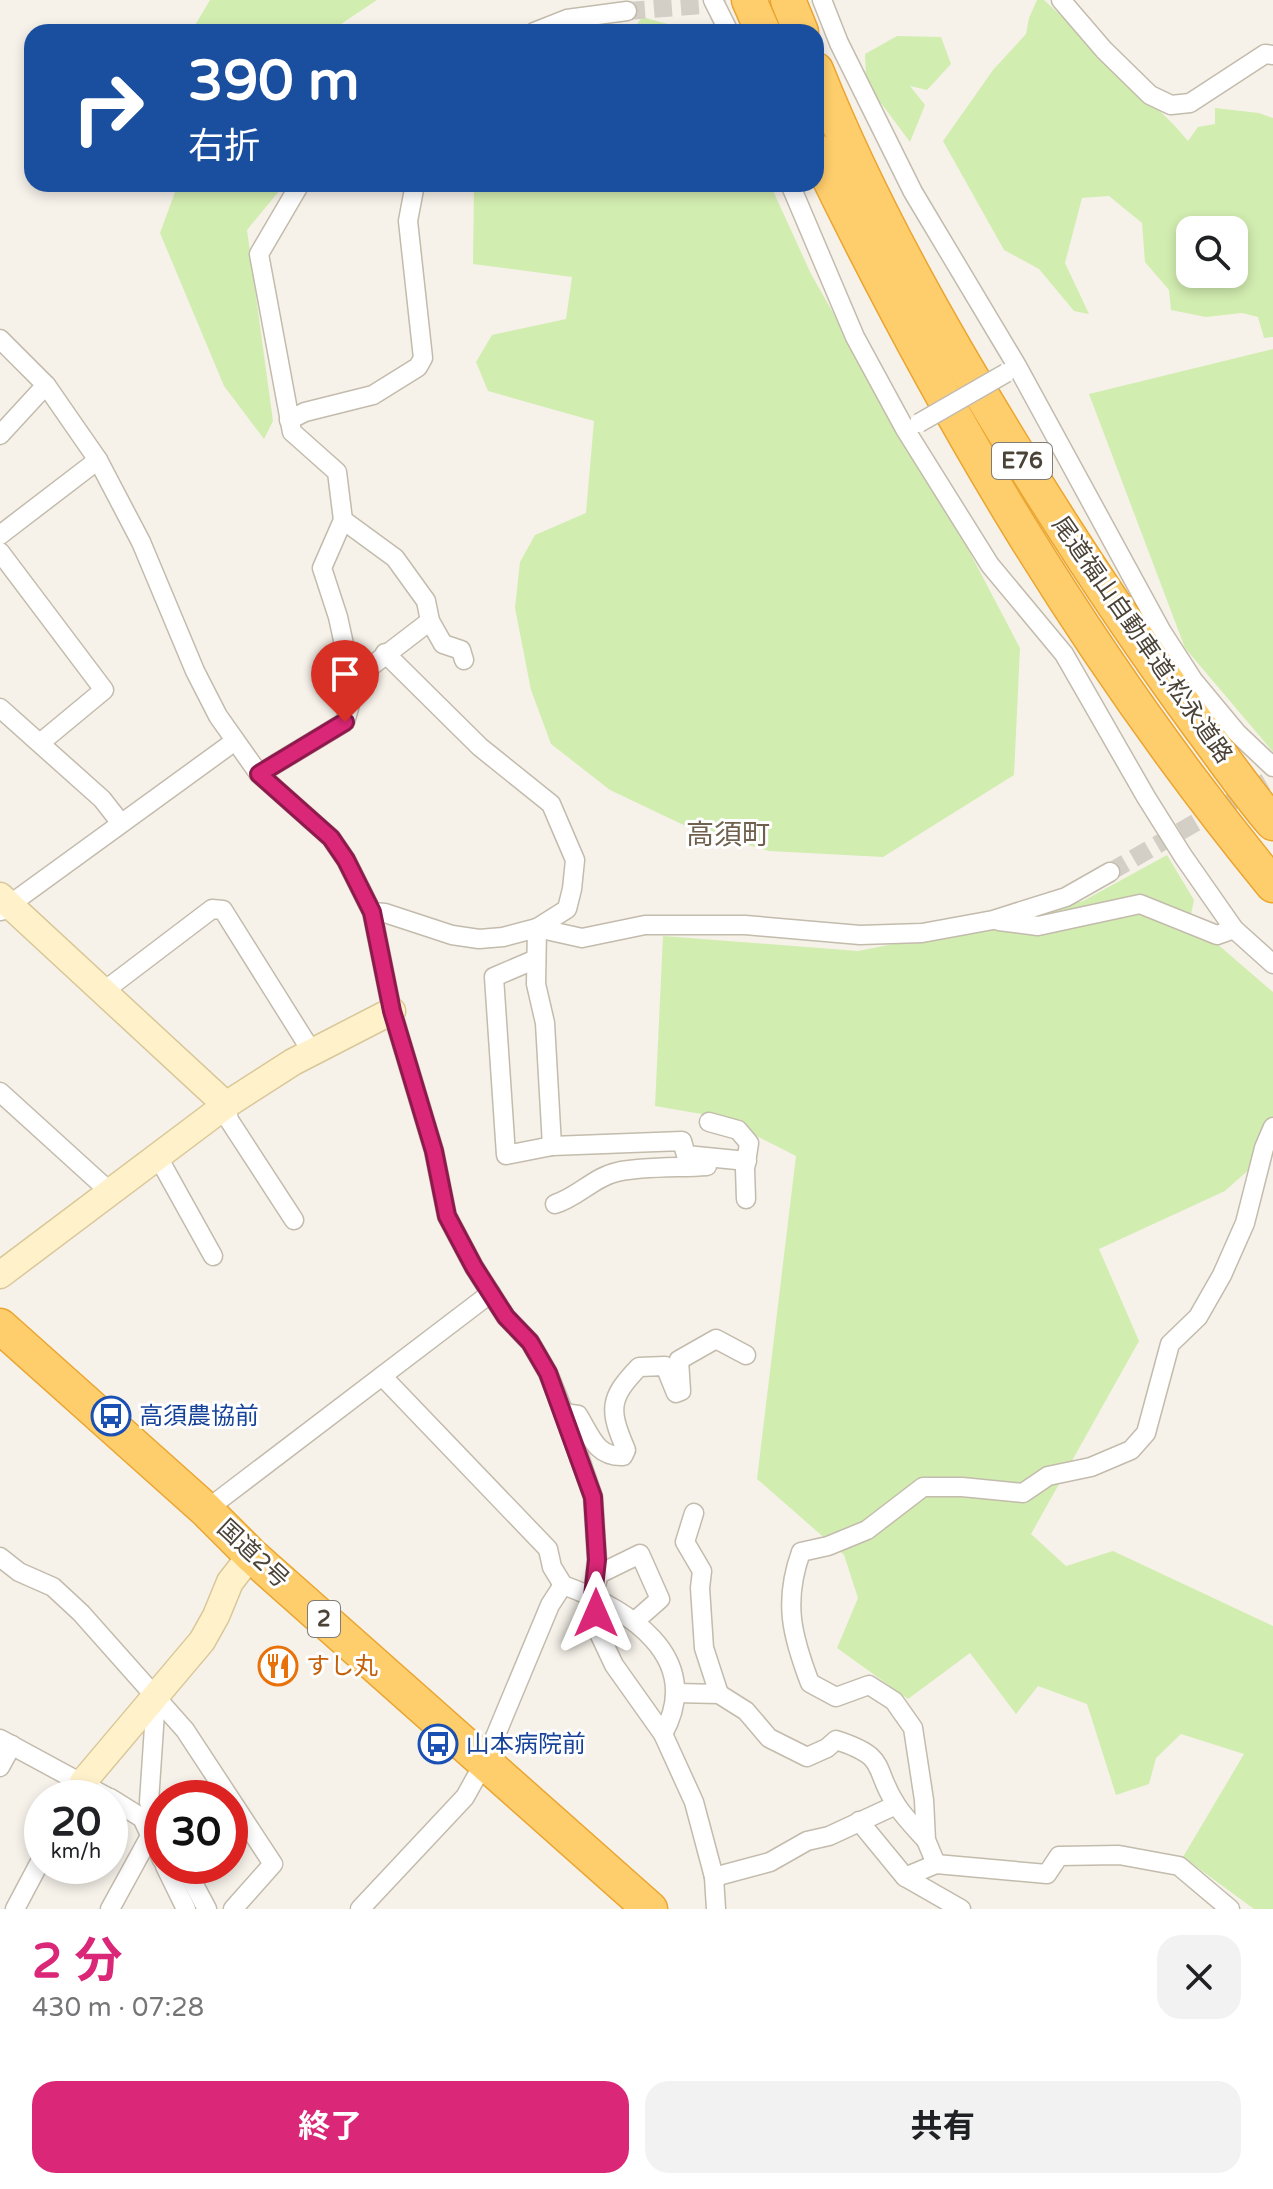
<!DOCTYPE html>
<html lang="ja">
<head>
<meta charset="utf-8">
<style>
  body { margin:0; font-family:"Varela Round","Noto Sans JP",sans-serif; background:#f2f2f2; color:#202124; height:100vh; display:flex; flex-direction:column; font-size:30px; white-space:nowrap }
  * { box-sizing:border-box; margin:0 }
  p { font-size:26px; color:#757577 }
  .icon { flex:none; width:44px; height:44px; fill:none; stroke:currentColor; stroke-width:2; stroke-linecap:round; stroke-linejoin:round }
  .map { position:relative; height:1909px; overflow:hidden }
  .details { display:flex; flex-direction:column; background:#fff; flex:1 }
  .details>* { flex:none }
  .hud { position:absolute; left:24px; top:24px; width:800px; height:168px; border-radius:24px; box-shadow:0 4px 12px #0003; background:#1a4fa0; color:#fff; overflow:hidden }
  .controls { position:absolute; left:1176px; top:216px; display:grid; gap:16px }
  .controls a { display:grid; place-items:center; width:72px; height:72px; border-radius:16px; background:#fff; box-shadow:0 4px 12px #0003; font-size:40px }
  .speed { position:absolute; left:24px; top:1780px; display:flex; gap:16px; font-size:40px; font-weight:700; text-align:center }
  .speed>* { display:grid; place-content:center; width:104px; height:104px; border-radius:50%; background:#fff; box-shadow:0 4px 12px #0003; line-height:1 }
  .speed small { font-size:20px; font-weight:400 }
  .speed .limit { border:12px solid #d22; background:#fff; color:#111 }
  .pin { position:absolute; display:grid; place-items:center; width:68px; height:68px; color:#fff; margin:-82px -34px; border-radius:50% 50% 50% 0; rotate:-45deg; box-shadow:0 0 8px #0007 }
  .pin .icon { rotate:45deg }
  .me { position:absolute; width:88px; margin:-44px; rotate:0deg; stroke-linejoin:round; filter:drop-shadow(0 0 6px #0008) }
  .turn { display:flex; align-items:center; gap:28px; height:168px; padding:0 32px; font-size:36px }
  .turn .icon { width:104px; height:104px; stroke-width:2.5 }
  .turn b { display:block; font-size:56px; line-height:68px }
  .round { display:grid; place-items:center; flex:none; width:84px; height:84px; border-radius:24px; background:#f2f2f2 }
  .overview { display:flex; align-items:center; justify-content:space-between; height:136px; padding:0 32px }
  h1 { font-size:48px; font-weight:700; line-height:60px; color:#db2777 }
  .cta { display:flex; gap:16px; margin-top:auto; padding:16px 32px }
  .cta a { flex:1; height:92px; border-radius:24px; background:#db2777; color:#fff; font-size:32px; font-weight:700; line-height:92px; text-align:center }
  .cta a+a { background:#f2f2f2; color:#202124 }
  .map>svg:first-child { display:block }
</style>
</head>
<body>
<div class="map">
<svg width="1273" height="1909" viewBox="0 0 1273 1909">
  <rect width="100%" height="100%" fill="#f6f2ea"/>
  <g fill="#d2edb0" fill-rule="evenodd">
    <polygon points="210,0 377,0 329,32 191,32"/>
    <path d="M 1037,0 L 1044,0 C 1075,28 1105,58 1135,87 C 1153,105 1171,120 1188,141 L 1198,127 L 1215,124 L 1215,108 L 1259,113 L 1273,118 L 1273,337 L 1264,338 L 1258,317 L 1242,313 L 1206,317 L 1171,310 L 1169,290 L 1145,262 L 1142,223 L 1109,196 L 1082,198 L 1065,263 L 1089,314 L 1074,311 L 1039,269 L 1004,250 L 943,141 L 993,70 L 1026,34 L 1029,18 ZM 1190,230 L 1234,230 L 1234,274 L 1190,274 Z"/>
    <polygon points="642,17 697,32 632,32"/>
    <polygon points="897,36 941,37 951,64 927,90 910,86 925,105 910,142 881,103 867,100 865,54"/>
    <polygon points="178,184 285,184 247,230 273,421 264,439 224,386 160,233"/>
    <polygon points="474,184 770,184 811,274 968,549 1020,648 1014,775 883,857 769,851 692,829 610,790 551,744 531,690 515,608 520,562 535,535 586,513 594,421 488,391 476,362 492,335 566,319 572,277 473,264"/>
    <polygon points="1273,349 1273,752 1185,648 1089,394"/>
    <polygon points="1167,855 1194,900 1187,933 1215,942 1273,992 1273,1148 1225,1191 1099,1249 1139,1341 1031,1534 1066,1566 1113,1551 1273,1626 1273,1909 1254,1909 1183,1857 1244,1754 1181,1734 1156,1758 1149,1784 1116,1795 1087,1704 1038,1686 1016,1714 970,1653 908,1699 837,1648 858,1598 844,1555 757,1479 796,1156 719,1117 655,1106 663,936 858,951 991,925 1083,901"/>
  </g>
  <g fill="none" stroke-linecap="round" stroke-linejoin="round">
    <g stroke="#d4cfc6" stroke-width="18" stroke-dasharray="18 9" stroke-linecap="butt">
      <polyline points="627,11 755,1"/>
      <polyline points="1110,872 1273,778"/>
    </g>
    <defs>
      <g id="street">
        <polyline points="713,0 729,32"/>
        <polyline points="822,0 839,43 913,192 1017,366 1162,632 1193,680 1237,733 1273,767"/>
        <polyline points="1061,0 1104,50 1150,95 1171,105 1190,103 1265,54 1273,55"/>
        <polyline points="534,32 567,19 627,11"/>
        <polyline points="790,184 855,337 905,429 990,565 1064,654 1146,797 1183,856 1234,929 1273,964"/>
        <polyline points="0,339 46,385 98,460 141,542 195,671 218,716 259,774 331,838 346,860 372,912 392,1011 434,1151 447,1216 474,1267 506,1317 530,1342 548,1373 564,1413 593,1497 597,1560 593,1596 598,1631 614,1665 663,1734 694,1802 714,1877 716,1909"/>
        <polyline points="289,420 305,412 373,395 418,367 423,358 408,221 415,184"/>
        <polyline points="0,435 46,385"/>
        <polyline points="343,520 395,558 426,601 430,621 443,644 461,650 464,660"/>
        <polyline points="0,535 98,460"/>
        <polyline points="0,552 104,690 40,743"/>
        <polyline points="385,653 480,747 551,804 575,860 572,889 567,909 537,928 536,984 545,1023 552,1146"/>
        <polyline points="354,690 363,684 370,667 430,621"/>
        <polyline points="0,708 102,799 120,822"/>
        <polyline points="259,774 345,722 354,690 338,617 322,568 343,520 337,472 292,432 259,254 300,184"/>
        <polyline points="1,911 235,741"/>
        <polyline points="372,912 385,913 452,935 479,939 503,937 537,928 582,938 645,925 745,925 860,935 922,933 993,920 1066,897 1110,872"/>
        <polyline points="999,921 1038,926 1140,904 1217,935 1234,929"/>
        <polyline points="536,959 494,977 506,1155 552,1146 682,1141 686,1155 747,1161"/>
        <polyline points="104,991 212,909 223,910 312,1052"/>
        <polyline points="0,1092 109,1191"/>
        <polyline points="226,1105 229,1120 294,1220"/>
        <polyline points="709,1122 738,1130 749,1143 745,1169 746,1199"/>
        <polyline points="158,1157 213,1256"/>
        <path d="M 555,1204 C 578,1197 594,1177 617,1172 C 644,1166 680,1168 707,1166"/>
        <polyline points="382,1376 548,1549 552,1567 563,1585"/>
        <path d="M 564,1413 L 578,1415 C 591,1436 596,1457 623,1456 L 626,1450 C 609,1410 608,1399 639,1367 L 665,1366 L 676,1393 L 681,1391 L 679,1360 L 716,1339 L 746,1355"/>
        <polyline points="206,1510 491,1293"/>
        <polyline points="694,1513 685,1542 702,1571 700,1588 704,1648 719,1694"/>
        <polyline points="0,1557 19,1572 53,1587 81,1613 185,1730 273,1864 233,1909"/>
        <polyline points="596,1585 599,1574 640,1554 660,1599 635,1621"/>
        <path d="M 676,1693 L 719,1694 L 746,1711 L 769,1738 L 807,1757 L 827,1748 L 836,1740 C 891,1758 871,1767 897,1806 C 905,1818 916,1829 926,1840"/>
        <polyline points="156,1697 149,1802 162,1825"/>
        <polyline points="0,1739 109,1798"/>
        <polyline points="0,1767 12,1745"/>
        <polyline points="110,1798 142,1818 162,1860"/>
        <polyline points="859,1821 905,1877 936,1864 1047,1874 1059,1856 1119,1855 1179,1866 1230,1909"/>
        <path d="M 936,1864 L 926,1840 L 924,1800 L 913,1728 L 894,1701 L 869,1685 L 836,1697 L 810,1683 C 792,1636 783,1602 801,1552 L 828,1546 L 867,1530 L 923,1487 L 962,1487 L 1023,1493 L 1048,1476 L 1091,1467 L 1131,1450 L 1146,1433 L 1170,1344 L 1198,1317 L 1222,1275 L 1245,1223 L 1264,1148 L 1273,1127"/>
        <polyline points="165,1866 186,1909"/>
        <polyline points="184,1866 207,1909"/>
        <polyline points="714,1877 770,1862 807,1841 829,1836 896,1805"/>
        <polyline points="905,1877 961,1909"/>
        <polyline points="15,1909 42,1858"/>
        <polyline points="110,1909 150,1836"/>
        <path d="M 360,1909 L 465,1797 L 485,1761 L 550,1605 L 563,1585 C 626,1608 706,1656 663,1734"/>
      </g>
      <g id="secondary">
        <polyline points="0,896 226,1105"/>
        <polyline points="0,1275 226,1105 293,1062 392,1011"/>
        <polyline points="83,1782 202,1641 216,1616 230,1582 251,1555"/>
      </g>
      <g id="highway">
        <polyline points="749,0 763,32"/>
        <polyline points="788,0 801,32"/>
        <path d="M 816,70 C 872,210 949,343 1028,471 C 1082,558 1139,644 1200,727 C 1224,759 1247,793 1273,823"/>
        <path d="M 816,151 C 943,414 1087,658 1273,885"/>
        <polyline points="0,1326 206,1510 251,1555 650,1909"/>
      </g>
    </defs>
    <use href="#street" stroke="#c3bbac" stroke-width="21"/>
    <use href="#secondary" stroke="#d9c797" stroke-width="29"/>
    <use href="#highway" stroke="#eaa530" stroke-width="37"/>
    <use href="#street" stroke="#fff" stroke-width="18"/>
    <use href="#secondary" stroke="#fff2cb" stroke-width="26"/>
    <use href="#highway" stroke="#ffce6c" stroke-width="34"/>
    <defs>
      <polyline id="street-bridge" points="919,423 1006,373"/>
    </defs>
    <use href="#street-bridge" stroke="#c3bbac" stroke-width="21" stroke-linecap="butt"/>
    <use href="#street-bridge" stroke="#fff" stroke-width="18"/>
  </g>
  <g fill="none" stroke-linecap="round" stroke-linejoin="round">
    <defs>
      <polyline id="route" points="345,722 259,774 331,838 346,860 372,912 392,1011 434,1151 447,1216 474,1267 506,1317 530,1342 548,1373 593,1497 597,1560 593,1596 596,1613"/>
    </defs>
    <use href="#route" stroke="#8e194d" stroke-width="20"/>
    <use href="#route" stroke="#db2777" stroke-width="14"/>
  </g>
  <defs>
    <symbol id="bus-ring" viewBox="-11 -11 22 22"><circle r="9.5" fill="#fff" stroke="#1a4fb4" stroke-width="1.5"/><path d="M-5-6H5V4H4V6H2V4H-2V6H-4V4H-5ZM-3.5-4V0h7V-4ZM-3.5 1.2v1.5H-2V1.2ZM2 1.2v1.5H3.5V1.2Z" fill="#1a4fb4"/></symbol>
    <symbol id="restaurant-ring" viewBox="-11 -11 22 22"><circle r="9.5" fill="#fff" stroke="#e8710a" stroke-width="1.5"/><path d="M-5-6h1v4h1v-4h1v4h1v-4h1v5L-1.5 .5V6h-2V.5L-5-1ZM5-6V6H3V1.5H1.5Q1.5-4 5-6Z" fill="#e8710a"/></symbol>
  </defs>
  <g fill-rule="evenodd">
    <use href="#bus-ring" x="89" y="1394" width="44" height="44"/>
    <use href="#restaurant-ring" x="256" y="1644" width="44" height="44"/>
    <use href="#bus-ring" x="416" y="1722" width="44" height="44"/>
  </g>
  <g text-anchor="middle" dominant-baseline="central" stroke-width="6" stroke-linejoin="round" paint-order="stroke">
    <g fill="#fff" stroke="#817b73" stroke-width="2">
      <rect x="992" y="443" width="60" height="36" rx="6"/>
      <rect x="308" y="1601" width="32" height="36" rx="6"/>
    </g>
    <g font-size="22" font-weight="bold" fill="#4b4337">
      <text x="1022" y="461">E76</text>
      <text x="324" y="1619">2</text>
    </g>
    <g font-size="24" fill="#4b4337" stroke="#fff">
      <text transform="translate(1142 640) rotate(55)">尾道福山自動車道;松永道路</text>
      <text transform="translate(253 1554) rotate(43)">国道2号</text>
    </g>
    <g font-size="24" fill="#164399" stroke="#fff" text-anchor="start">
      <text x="139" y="1416">高須農協前</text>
      <text x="466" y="1744">山本病院前</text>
    </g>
    <g font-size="24" fill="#c56008" stroke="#fff" text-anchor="start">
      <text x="306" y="1666">すし丸</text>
    </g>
    <g font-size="28" fill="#6f614d" stroke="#fff">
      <text x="728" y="835">高須町</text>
    </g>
  </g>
</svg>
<div class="controls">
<a><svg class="icon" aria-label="search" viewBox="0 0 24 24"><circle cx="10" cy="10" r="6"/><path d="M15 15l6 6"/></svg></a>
</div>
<div class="speed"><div>20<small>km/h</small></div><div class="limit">30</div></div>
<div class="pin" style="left:345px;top:722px;background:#d93025"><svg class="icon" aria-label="arrive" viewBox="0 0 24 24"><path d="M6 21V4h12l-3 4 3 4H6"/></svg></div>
<svg class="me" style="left:596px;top:1613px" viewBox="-20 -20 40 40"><path d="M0-17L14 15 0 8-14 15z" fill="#db2777" stroke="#fff" stroke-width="4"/></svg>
<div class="hud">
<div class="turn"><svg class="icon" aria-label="right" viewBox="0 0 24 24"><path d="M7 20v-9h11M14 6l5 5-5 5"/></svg><div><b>390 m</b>右折</div></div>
</div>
</div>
<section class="details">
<div class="overview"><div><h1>2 分</h1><p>430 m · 07:28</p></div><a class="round"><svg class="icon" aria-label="close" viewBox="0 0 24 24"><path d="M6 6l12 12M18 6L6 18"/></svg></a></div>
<div class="cta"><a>終了</a><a>共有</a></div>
</section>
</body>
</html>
